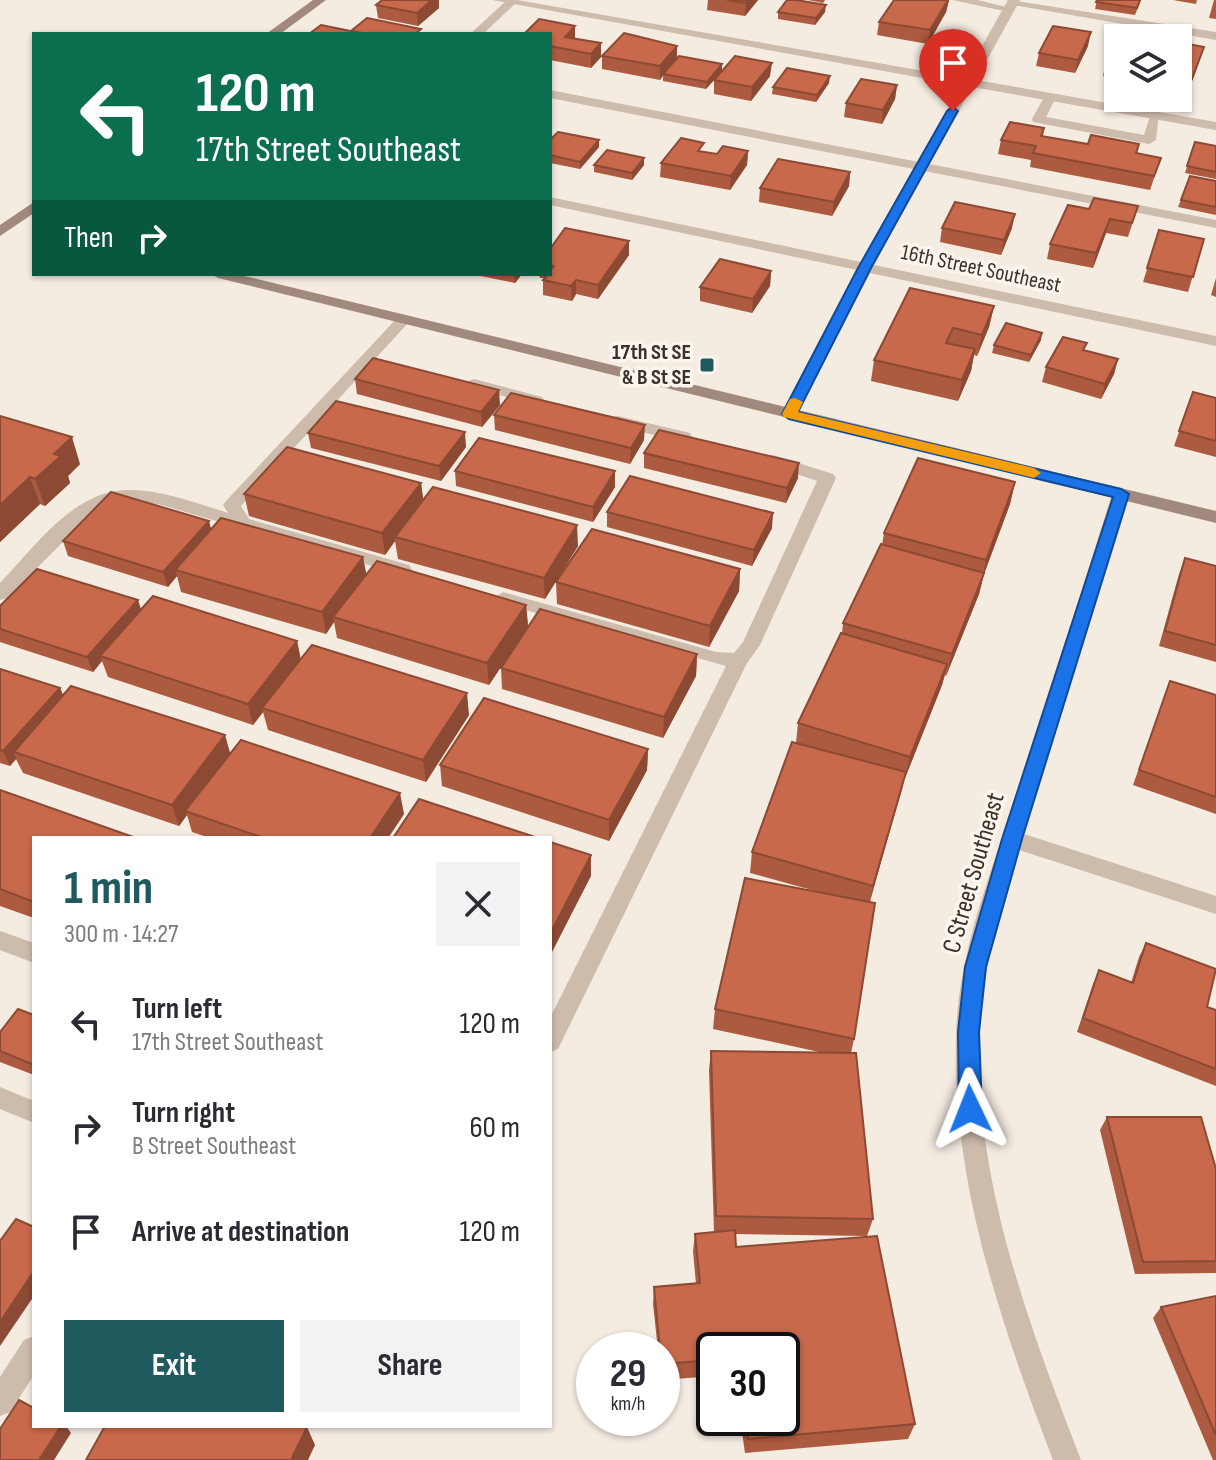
<!DOCTYPE html>
<html lang="en">
<head>
<meta charset="utf-8">
<style>
  body { margin:0; font-family:"Sofia Sans Condensed",sans-serif; background:#f2f2f3; color:#2b2b33; height:100vh; display:flex; flex-direction:column; font-size:30px; white-space:nowrap }
  * { box-sizing:border-box; margin:0 }
  p { font-size:26px; color:#7c7c81 }
  .icon { flex:none; width:44px; height:44px; fill:none; stroke:currentColor; stroke-width:2; stroke-linecap:round; stroke-linejoin:round }
  .map { position:relative; flex:1; overflow:hidden }
  .sheet { position:absolute; left:32px; top:836px; width:520px; height:592px; display:flex; flex-direction:column; background:#fff; border-radius:0px; box-shadow:0 2px 6px #0004 }
  .sheet>* { flex:none }
  .hud { position:absolute; left:32px; top:32px; width:520px; height:244px; border-radius:0px; box-shadow:0 2px 6px #0004; background:#0b6e4f; color:#fff; overflow:hidden }
  .controls { position:absolute; left:1104px; top:24px; display:grid; gap:16px }
  .controls a { display:grid; place-items:center; width:88px; height:88px; border-radius:0px; background:#fff; box-shadow:0 2px 6px #0004; font-size:40px }
  .speed { position:absolute; left:576px; top:1332px; display:flex; gap:16px; font-size:40px; font-weight:700; text-align:center }
  .speed>* { display:grid; place-content:center; width:104px; height:104px; border-radius:50%; background:#fff; box-shadow:0 2px 6px #0004; line-height:1 }
  .speed small { font-size:20px; font-weight:400 }
  .speed .limit { border:4px solid #111; border-radius:12px; background:#fff; color:#111 }
  .pin { position:absolute; display:grid; place-items:center; width:68px; height:68px; color:#fff; margin:-82px -34px; border-radius:50% 50% 50% 0; rotate:-45deg; box-shadow:0 0 8px #0007 }
  .pin .icon { rotate:45deg }
  .me { position:absolute; width:88px; margin:-44px; rotate:358deg; stroke-linejoin:round; filter:drop-shadow(0 0 6px #0008) }
  .turn { display:flex; align-items:center; gap:28px; height:168px; padding:0 32px; font-size:36px }
  .turn .icon { width:104px; height:104px; stroke-width:2.5 }
  .turn b { display:block; font-size:56px; line-height:68px }
  .then { display:flex; align-items:center; height:76px; padding:0 32px; background:#0003; gap:16px; font-size:30px }
  .round { display:grid; place-items:center; flex:none; width:84px; height:84px; border-radius:0px; background:#f2f2f3 }
  .head { display:flex; align-items:center; justify-content:space-between; height:136px; padding:0 32px }
  h1 { font-size:48px; font-weight:700; line-height:60px; color:#1f5a5e }
  .action { display:flex; gap:16px; margin-top:auto; padding:16px 32px }
  .action a { flex:1; height:92px; border-radius:0px; background:#1f5a5e; color:#fff; font-size:32px; font-weight:700; line-height:92px; text-align:center }
  .action a+a { background:#f2f2f3; color:#2b2b33 }
  ul { padding:0; list-style:none }
  li { display:flex; align-items:center; gap:24px; height:104px; padding:0 32px }
  li div { flex:1 }
  li b { display:block; font-size:30px }
  li em { font-style:normal }
  .map>svg:first-child { display:block }
</style>
</head>
<body>
<div class="map">
<svg width="1216" height="1460" viewBox="0 0 1216 1460">
  <rect width="100%" height="100%" fill="#f4ebe1"/>
  <g fill="none" stroke-linecap="round" stroke-linejoin="round">
    <g fill="#cdbbac" fill-rule="evenodd">
      <polygon points="507,0 517,2 483,34 470,34"/>
      <polygon points="952,0 977,0 1015,9 1009,12"/>
      <polygon points="1009,0 1216,32 1216,40 1013,5 1009,4"/>
      <polygon points="550,90 1216,220 1216,228 550,98"/>
      <polygon points="1050,93 1056,97 1046,117 1144,135 1151,113 1159,113 1156,140 1149,144 1033,122 1032,119 1046,94"/>
      <path d="M 403,315 L 408,317 L 408,323 L 241,506 L 249,519 L 409,565 L 412,569 L 409,573 L 403,575 L 158,504 L 114,502 L 89,516 L 7,598 L 0,600 L 0,583 C 33,549 73,491 126,490 C 160,489 196,503 228,513 L 223,505 L 226,501 L 398,317 Z"/>
      <polygon points="474,379 542,397 544,400 536,405 468,387 468,381"/>
      <polygon points="618,416 690,433 692,437 684,442 612,425 612,417"/>
      <polygon points="773,455 833,474 836,478 760,645 747,663 558,1049 550,1052 550,1018 726,666 496,602 494,598 503,592 716,652 734,653 743,642 817,481 767,464 765,460 767,456"/>
      <polygon points="0,931 34,943 34,963 0,950"/>
      <polygon points="0,1087 34,1101 34,1123 0,1109"/>
      <polygon points="34,1336 34,1375 10,1412 0,1416 0,1377 24,1340"/>
    </g>
    <g fill="#cdbbac" fill-rule="evenodd">
      <polygon points="492,0 517,0 964,78 1008,0 1020,0 976,80 1216,122 1216,130 972,87 874,265 1216,336 1216,346 870,273 797,414 795,417 783,417 781,414 857,270 550,205 550,197 861,262 961,85"/>
      <path d="M 1121,489 L 1130,494 L 1024,834 L 1216,896 L 1216,914 L 1019,850 C 1003,900 987,951 982,1004 C 966,1160 1026,1317 1081,1460 L 1053,1460 C 1001,1324 951,1180 956,1033 C 959,952 990,875 1015,799 C 1048,697 1080,596 1112,494 Z"/>
    </g>
    <g fill="#a18a7d" fill-rule="evenodd">
      <polygon points="313,0 326,0 280,34 266,34"/>
      <polygon points="34,202 34,213 0,236 0,225"/>
      <polygon points="211,274 236,274 1216,511 1216,523 218,278"/>
    </g>
  </g>
  <g fill="#ac5a40">
    <polygon points="708,0 758,0 745,16 707,10"/>
    <polygon points="808,0 825,0 823,3"/>
    <polygon points="949,0 946,12 928,44 877,35 879,22"/>
    <polygon points="1097,0 1141,0 1135,15 1095,9"/>
    <polygon points="1173,0 1197,0 1196,4"/>
    <polygon points="1214,0 1216,0 1216,19 1209,18"/>
    <polygon points="376,5 439,8 418,26 378,18"/>
    <polygon points="778,12 825,12 815,25 778,19"/>
    <polygon points="550,34 575,39 601,57 591,68 550,60"/>
    <polygon points="1118,38 1118,79 1103,76 1106,63"/>
    <polygon points="1178,42 1204,47 1188,93 1178,91"/>
    <polygon points="677,46 677,58 722,64 722,71 706,89 663,81 663,76 660,80 602,69 602,56"/>
    <polygon points="1088,46 1075,73 1036,66 1039,53"/>
    <polygon points="770,76 751,101 714,94 714,80"/>
    <polygon points="829,83 816,102 772,94 773,87"/>
    <polygon points="897,85 895,99 882,124 844,117 846,103"/>
    <polygon points="1044,128 1043,136 1088,144 1139,144 1137,153 1161,158 1150,190 1030,167 1031,160 998,154 1001,140"/>
    <polygon points="550,140 599,147 580,169 550,163"/>
    <polygon points="1195,142 1216,146 1216,179 1185,173"/>
    <polygon points="748,151 747,165 730,190 660,177 661,163 704,152 717,154"/>
    <polygon points="594,165 644,165 632,180 594,172"/>
    <polygon points="850,172 849,186 832,216 759,202 760,188"/>
    <polygon points="1216,181 1216,215 1178,207 1181,200"/>
    <polygon points="1138,206 1128,237 1106,233 1093,268 1047,259 1050,244 1089,209"/>
    <polygon points="942,228 1012,228 1001,255 940,242"/>
    <polygon points="1159,230 1204,239 1188,292 1143,282"/>
    <polygon points="629,241 629,255 598,299 576,294 572,301 543,295 543,280 544,278 540,278 539,274 550,274 550,249"/>
    <polygon points="771,271 770,286 752,313 700,301 700,287"/>
    <polygon points="471,274 522,274 515,283"/>
    <polygon points="1216,278 1216,297 1211,295"/>
    <polygon points="994,306 989,327 977,356 974,355 971,371 958,401 871,381 874,360"/>
    <polygon points="1041,340 1029,362 992,353 994,345"/>
    <polygon points="1085,350 1118,359 1114,374 1101,399 1042,382 1046,367"/>
    <polygon points="355,379 500,405 482,427 357,394"/>
    <polygon points="1193,392 1216,398 1216,457 1174,446"/>
    <polygon points="494,415 644,440 630,464 495,430"/>
    <polygon points="0,416 80,464 68,476 70,483 45,506 40,504 0,542"/>
    <polygon points="308,433 466,447 441,481 311,448"/>
    <polygon points="644,453 798,478 786,503 644,468"/>
    <polygon points="455,471 615,487 593,522 456,486"/>
    <polygon points="1015,482 1010,504 984,574 979,594 946,676 945,675 942,685 905,778 904,778 870,902 854,1039 851,1053 873,1219 867,1236 735,1234 736,1247 915,1424 908,1439 745,1453 740,1418 782,1418 782,1350 714,1350 714,1376 662,1380 662,1350 658,1350 653,1304 654,1287 696,1284 693,1251 695,1234 714,1232 709,1070 711,1051 824,1053 713,1029 715,1009 819,892 750,873 752,852 796,743 798,723 842,634 843,623 882,545 884,533"/>
    <polygon points="421,483 423,500 578,546 545,599 398,559 395,541 385,555 249,516 244,494"/>
    <polygon points="607,512 772,528 752,566 607,527"/>
    <polygon points="211,529 363,557 366,575 526,605 528,626 489,685 337,638 334,622 326,634 181,592 177,576 168,587 68,556 63,541"/>
    <polygon points="1185,558 1216,566 1216,662 1159,646 1179,574"/>
    <polygon points="740,569 739,591 709,647 557,604 556,582"/>
    <polygon points="0,606 141,610 297,641 301,660 469,715 426,782 268,730 263,712 253,725 108,677 102,661 93,672 0,642"/>
    <polygon points="697,654 696,676 663,738 502,689 501,668"/>
    <polygon points="0,669 60,688 63,695 404,814 388,838 210,838 192,832 187,815 179,826 23,773 16,759 10,766 0,763"/>
    <polygon points="1170,681 1216,695 1216,814 1133,785"/>
    <polygon points="648,749 647,770 609,841 442,786 440,765"/>
    <polygon points="0,790 34,838 34,918 0,906"/>
    <polygon points="1146,943 1207,1007 1216,1010 1216,1086 1077,1032 1093,984 1099,970 1131,983 1139,957"/>
    <polygon points="34,1015 34,1075 0,1062 0,1032"/>
    <polygon points="1107,1117 1216,1169 1216,1273 1135,1274 1100,1130"/>
    <polygon points="1216,1296 1216,1460 1213,1460 1153,1318 1161,1307"/>
  </g>
  <g fill="#8c4a34">
    <polygon points="432,0 439,0 439,8 418,26 417,13"/>
    <polygon points="748,0 758,0 745,16 746,3"/>
    <polygon points="949,0 946,12 928,44 930,30"/>
    <polygon points="826,5 825,12 815,25 816,18"/>
    <polygon points="575,26 575,39 565,50 565,37"/>
    <polygon points="1091,32 1088,46 1075,73 1078,60"/>
    <polygon points="601,43 601,57 591,68 591,54"/>
    <polygon points="677,46 677,59 663,74 660,80 660,66"/>
    <polygon points="772,63 770,76 751,101 752,87"/>
    <polygon points="722,64 722,71 706,89 707,82"/>
    <polygon points="830,76 829,83 816,102 817,95"/>
    <polygon points="897,85 895,99 882,124 883,110"/>
    <polygon points="599,140 599,147 580,169 580,162"/>
    <polygon points="748,151 747,165 730,190 731,176"/>
    <polygon points="644,158 644,165 632,180 632,173"/>
    <polygon points="850,172 849,186 832,216 834,202"/>
    <polygon points="1015,214 1012,228 1001,255 1004,240"/>
    <polygon points="1110,219 1106,233 1093,268 1096,253"/>
    <polygon points="629,241 629,255 598,299 598,285"/>
    <polygon points="771,271 770,286 752,313 753,299"/>
    <polygon points="514,274 522,274 515,283"/>
    <polygon points="576,280 576,294 572,301 571,286"/>
    <polygon points="994,306 989,327 977,356 982,335"/>
    <polygon points="1042,333 1041,340 1029,362 1031,355"/>
    <polygon points="975,349 971,371 958,401 962,380"/>
    <polygon points="1118,359 1114,374 1101,399 1105,384"/>
    <polygon points="499,390 500,405 482,427 481,412"/>
    <polygon points="645,425 644,440 630,464 631,448"/>
    <polygon points="465,432 466,447 441,481 439,466"/>
    <polygon points="72,437 80,464 68,476 70,483 45,506 35,479 54,454"/>
    <polygon points="799,463 798,478 786,503 787,488"/>
    <polygon points="615,471 615,487 593,522 593,507"/>
    <polygon points="30,477 40,504 0,542 0,505"/>
    <polygon points="1015,482 1010,504 984,574 979,594 946,676 952,654 982,579 986,560"/>
    <polygon points="421,483 424,505 395,537 395,541 385,555 382,533"/>
    <polygon points="773,513 772,528 752,566 754,550"/>
    <polygon points="209,521 213,536 175,570 177,576 168,587 163,572"/>
    <polygon points="577,525 578,546 545,599 544,578"/>
    <polygon points="363,557 367,578 333,617 334,622 326,634 322,612"/>
    <polygon points="740,569 739,591 709,647 710,626"/>
    <polygon points="138,600 143,615 100,656 102,661 93,672 87,657"/>
    <polygon points="526,605 528,626 489,685 487,663"/>
    <polygon points="297,641 301,662 262,708 263,712 253,725 248,704"/>
    <polygon points="697,654 696,676 663,738 664,717"/>
    <polygon points="947,664 942,685 905,778 910,757"/>
    <polygon points="60,688 66,703 14,752 16,759 10,766 3,751"/>
    <polygon points="467,693 469,715 426,782 423,760"/>
    <polygon points="225,735 231,756 185,811 187,815 179,826 172,805"/>
    <polygon points="648,749 647,770 609,841 609,820"/>
    <polygon points="906,772 901,793 868,906 873,886"/>
    <polygon points="400,793 404,814 388,838 370,838"/>
    <polygon points="591,855 591,876 550,956 550,934"/>
    <polygon points="34,1271 34,1296 0,1346 0,1322"/>
    <polygon points="61,1426 66,1426 71,1433 54,1460 39,1460"/>
    <polygon points="307,1427 315,1445 308,1460 293,1460 292,1458"/>
  </g>
  <g fill="#c8694b" stroke="#8c4a34" stroke-width="2">
    <polygon points="382,0 432,0 417,13 376,5"/>
    <polygon points="727,0 748,0 746,3"/>
    <polygon points="787,0 796,0 826,5 816,18 778,12"/>
    <polygon points="894,0 948,0 930,30 879,22"/>
    <polygon points="1097,0 1140,0 1137,8 1096,2"/>
    <polygon points="367,18 421,29 415,34 367,34 351,31"/>
    <polygon points="539,19 575,26 565,37 601,43 591,54 550,46 550,34 524,34"/>
    <polygon points="321,25 365,34 309,34"/>
    <polygon points="1053,26 1091,32 1078,60 1039,53"/>
    <polygon points="624,33 677,46 660,66 602,56"/>
    <polygon points="1118,34 1141,38 1118,38 1118,65 1106,63"/>
    <polygon points="1178,42 1204,47 1192,79 1178,77"/>
    <polygon points="679,56 722,64 707,82 663,74"/>
    <polygon points="735,56 772,63 752,87 714,80"/>
    <polygon points="787,68 830,76 817,95 773,87"/>
    <polygon points="861,79 897,85 883,110 846,103"/>
    <polygon points="1010,122 1044,128 1041,136 1088,144 1091,135 1139,144 1136,153 1161,158 1154,176 1033,153 1036,146 1001,140"/>
    <polygon points="558,132 599,140 580,162 550,155 550,140"/>
    <polygon points="681,138 704,143 698,151 717,154 723,146 748,151 731,176 661,163"/>
    <polygon points="1195,142 1216,146 1216,172 1187,166"/>
    <polygon points="607,150 644,158 632,173 594,165"/>
    <polygon points="778,159 850,172 834,202 760,188"/>
    <polygon points="1190,176 1216,181 1216,207 1181,200"/>
    <polygon points="1094,198 1138,206 1132,223 1110,219 1096,253 1050,244 1068,205 1089,209"/>
    <polygon points="955,202 1015,214 1004,240 942,228"/>
    <polygon points="565,228 629,241 598,285 576,280 571,286 543,280 548,274 550,274 550,271 554,266 550,265 550,249"/>
    <polygon points="1159,230 1204,239 1193,277 1147,268"/>
    <polygon points="720,259 771,271 753,299 700,287"/>
    <polygon points="910,288 994,306 982,335 953,328 946,343 975,349 962,380 874,360"/>
    <polygon points="1006,323 1042,333 1031,355 994,345"/>
    <polygon points="1063,337 1087,343 1083,350 1118,359 1105,384 1046,367"/>
    <polygon points="373,358 499,390 481,412 355,379"/>
    <polygon points="1193,392 1216,398 1216,441 1179,431"/>
    <polygon points="511,393 645,425 631,448 494,415"/>
    <polygon points="336,401 465,432 439,466 308,433"/>
    <polygon points="0,416 72,437 54,454 61,456 35,479 30,477 0,505"/>
    <polygon points="659,430 799,463 787,488 644,453"/>
    <polygon points="479,438 615,471 593,507 455,471"/>
    <polygon points="287,447 421,483 382,533 244,494"/>
    <polygon points="918,458 1015,482 986,560 884,533"/>
    <polygon points="630,476 773,513 754,550 607,512"/>
    <polygon points="433,487 577,525 544,578 395,537"/>
    <polygon points="111,492 209,521 163,572 63,541"/>
    <polygon points="221,518 363,557 322,612 175,570"/>
    <polygon points="592,529 740,569 710,626 556,582"/>
    <polygon points="881,544 984,573 952,654 843,623"/>
    <polygon points="1185,558 1216,566 1216,645 1165,631"/>
    <polygon points="377,561 526,605 487,663 333,617"/>
    <polygon points="37,569 138,600 87,657 0,629 0,606"/>
    <polygon points="153,596 297,641 248,704 100,656"/>
    <polygon points="540,609 697,654 664,717 501,668"/>
    <polygon points="841,633 947,664 910,757 798,723"/>
    <polygon points="312,645 467,693 423,760 262,708"/>
    <polygon points="0,669 60,688 3,751 0,750"/>
    <polygon points="1170,681 1216,695 1216,797 1139,770"/>
    <polygon points="71,686 225,735 172,805 14,752"/>
    <polygon points="484,698 648,749 609,820 440,765"/>
    <polygon points="241,740 400,793 370,838 264,838 185,811"/>
    <polygon points="792,742 906,772 873,886 752,852"/>
    <polygon points="0,790 136,838 34,838 34,902 0,889"/>
    <polygon points="419,799 538,838 393,838"/>
    <polygon points="550,842 591,855 550,934"/>
    <polygon points="745,878 875,903 854,1039 715,1009"/>
    <polygon points="1146,943 1216,969 1207,1007 1216,1010 1216,1069 1083,1018 1099,970 1133,983"/>
    <polygon points="18,1009 34,1015 34,1065 0,1051 0,1032"/>
    <polygon points="711,1051 856,1053 873,1219 716,1216"/>
    <polygon points="1107,1117 1201,1117 1216,1169 1216,1261 1143,1262"/>
    <polygon points="16,1219 34,1227 34,1271 0,1322 0,1241"/>
    <polygon points="735,1230 736,1247 877,1236 915,1424 748,1439 745,1418 782,1418 782,1350 714,1350 714,1360 662,1364 662,1350 660,1350 654,1287 700,1283 695,1234"/>
    <polygon points="1216,1296 1216,1435 1161,1307"/>
    <polygon points="19,1400 34,1408 34,1426 61,1426 39,1460 0,1460 0,1429"/>
    <polygon points="105,1426 305,1426 307,1427 292,1458 298,1460 86,1460"/>
  </g>
  <polygon fill="#1a73e8" stroke="#114b97" stroke-width="2" points="953,107 958,111 871,268 798,412 1121,489 1129,494 1022,839 986,967 979,1032 982,1109 978,1117 970,1120 963,1117 959,1109 958,1032 965,967 1002,839 1113,497 789,419 782,414 858,268 947,111"/>
  <polygon fill="#f59e0b" points="795,398 803,402 798,412 1034,468 1041,473 1034,478 784,417 782,414 790,399"/>
  <rect fill="#1f5a5e" stroke="#fbf5ee" stroke-width="3" x="699" y="357" width="16" height="16" rx="4"/>
  <g text-anchor="middle" dominant-baseline="central" stroke-width="7" stroke-linejoin="round" paint-order="stroke">
    <g font-size="22" fill="#3b302b" stroke="#fbf5ee">
      <text transform="translate(981 269) rotate(12)">16th Street Southeast</text>
    </g>
    <g font-size="22" font-weight="bold" fill="#3b302b" stroke="#fbf5ee" text-anchor="end">
      <text x="691" y="352">17th St SE<tspan x="691" dy="25">&amp; B St SE</tspan></text>
    </g>
    <g font-size="26" fill="#3b302b" stroke="#fbf5ee">
      <text transform="translate(974 873) rotate(-74)">C Street Southeast</text>
    </g>
  </g>
</svg>
<div class="controls">
<a><svg class="icon" aria-label="layers" viewBox="0 0 24 24"><path d="M12 4l9 5-9 5-9-5zM3 14l9 5 9-5"/></svg></a>
</div>
<div class="speed"><div>29<small>km/h</small></div><div class="limit">30</div></div>
<div class="pin" style="left:953px;top:111px;background:#d93025"><svg class="icon" aria-label="arrive" viewBox="0 0 24 24"><path d="M6 21V4h12l-3 4 3 4H6"/></svg></div>
<svg class="me" style="left:970px;top:1109px" viewBox="-20 -20 40 40"><path d="M0-17L14 15 0 8-14 15z" fill="#1a73e8" stroke="#fff" stroke-width="4"/></svg>
<div class="hud">
<div class="turn"><svg class="icon" aria-label="left" viewBox="0 0 24 24"><path d="M17 20v-9H6M10 6l-5 5 5 5"/></svg><div><b>120 m</b>17th Street Southeast</div></div>
<div class="then">Then<svg class="icon" aria-label="right" viewBox="0 0 24 24"><path d="M7 20v-9h11M14 6l5 5-5 5"/></svg></div>
</div>
<section class="sheet">
<div class="head"><div><h1>1 min</h1><p>300 m · 14:27</p></div><a class="round"><svg class="icon" aria-label="close" viewBox="0 0 24 24"><path d="M6 6l12 12M18 6L6 18"/></svg></a></div>
<ul>
<li><svg class="icon" aria-label="left" viewBox="0 0 24 24"><path d="M17 20v-9H6M10 6l-5 5 5 5"/></svg><div><b>Turn left</b><p>17th Street Southeast</p></div><em>120 m</em></li>
<li><svg class="icon" aria-label="right" viewBox="0 0 24 24"><path d="M7 20v-9h11M14 6l5 5-5 5"/></svg><div><b>Turn right</b><p>B Street Southeast</p></div><em>60 m</em></li>
<li><svg class="icon" aria-label="arrive" viewBox="0 0 24 24"><path d="M6 21V4h12l-3 4 3 4H6"/></svg><div><b>Arrive at destination</b></div><em>120 m</em></li>
</ul>
<div class="action"><a>Exit</a><a>Share</a></div>
</section>
</div>
</body>
</html>
